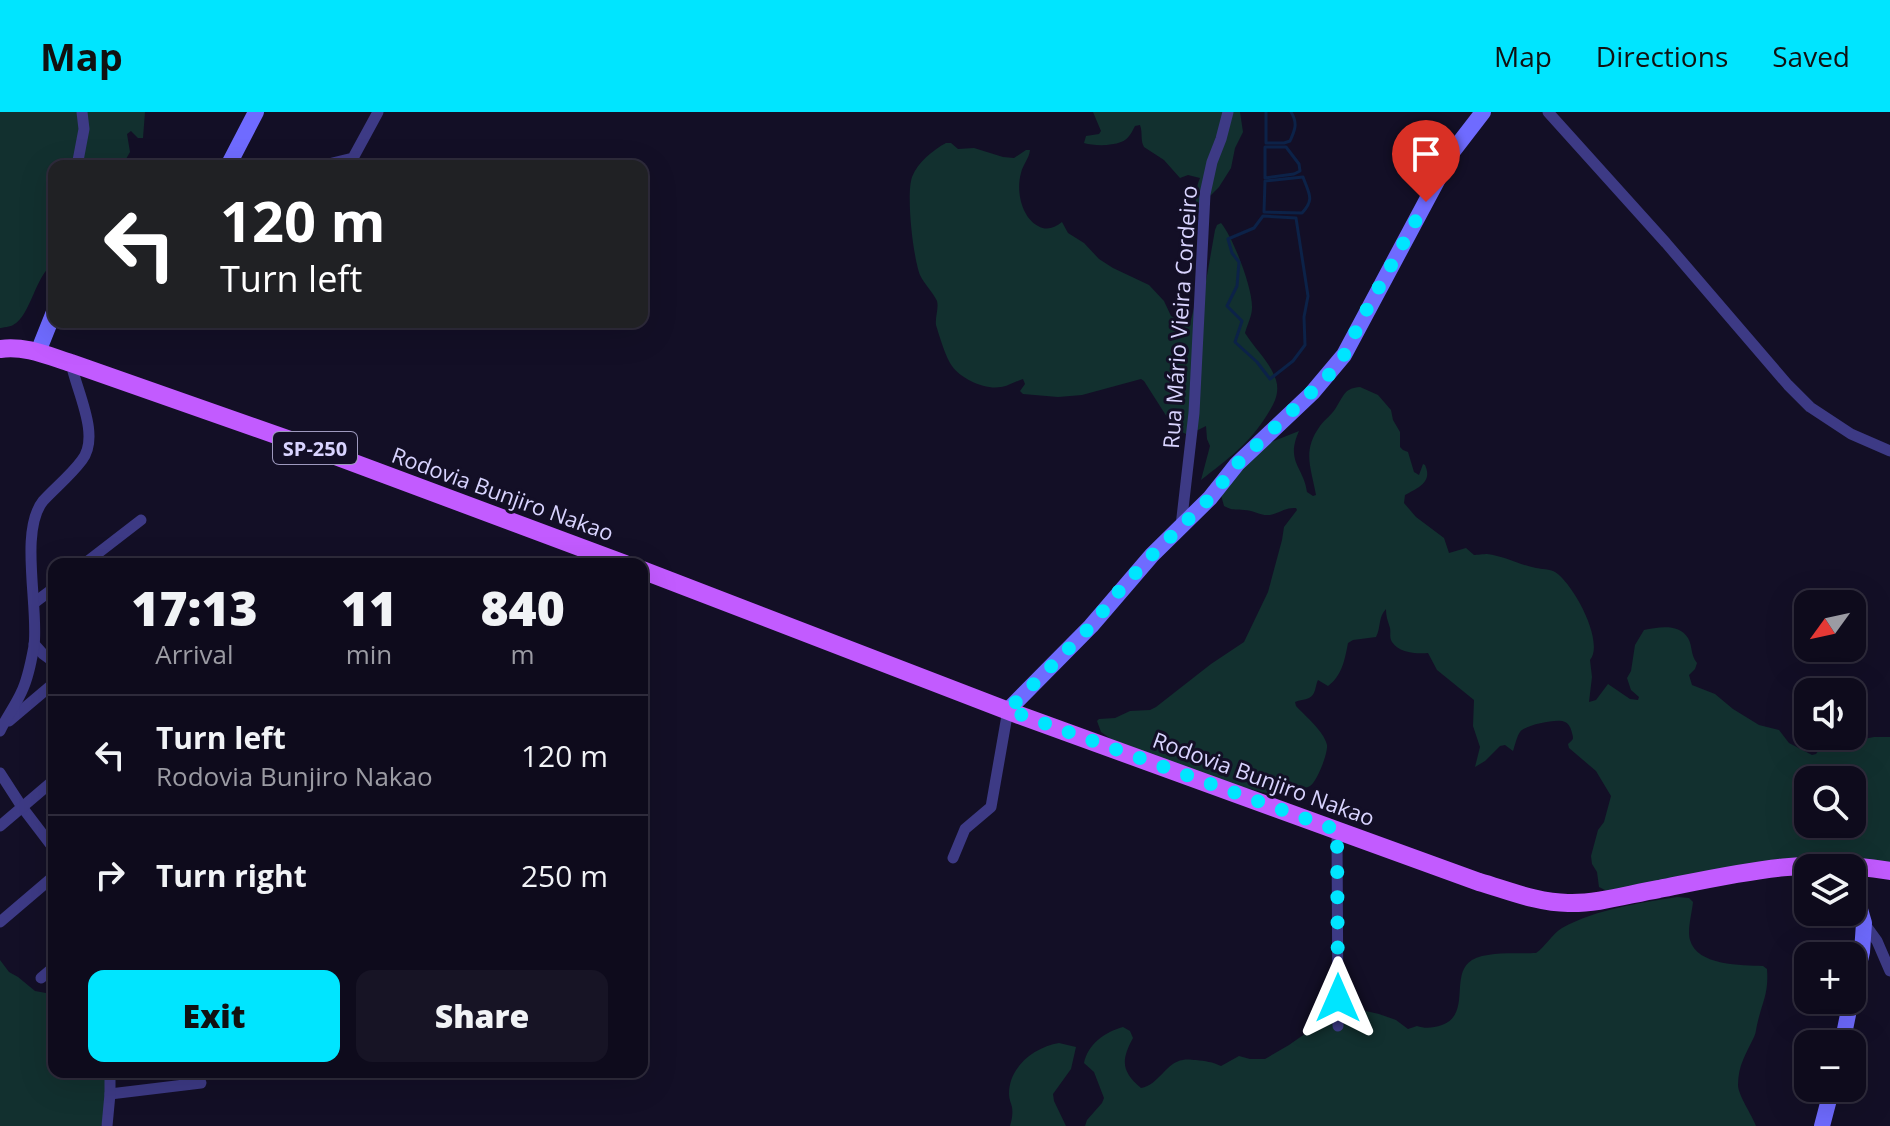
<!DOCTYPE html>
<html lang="en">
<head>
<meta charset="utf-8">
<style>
  body { margin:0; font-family:"Open Sans",sans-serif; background:#171425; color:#f1f3f6; height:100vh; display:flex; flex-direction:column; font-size:30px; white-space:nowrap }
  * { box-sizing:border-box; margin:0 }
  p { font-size:26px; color:#9b9ba3 }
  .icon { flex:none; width:44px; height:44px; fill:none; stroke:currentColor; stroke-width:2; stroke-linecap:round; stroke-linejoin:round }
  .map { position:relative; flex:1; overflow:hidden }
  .sheet { position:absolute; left:48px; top:446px; width:600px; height:520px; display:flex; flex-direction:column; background:#0e0b1c; border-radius:16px; box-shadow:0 8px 32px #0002,0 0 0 2px #2e2b3b }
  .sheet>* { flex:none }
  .banner { position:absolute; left:48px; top:48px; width:600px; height:168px; border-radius:16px; box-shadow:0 8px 32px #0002,0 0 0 2px #2e2b3b; background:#202124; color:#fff; overflow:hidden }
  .needle { width:52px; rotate:237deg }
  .tools { position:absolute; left:1794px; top:478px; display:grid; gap:16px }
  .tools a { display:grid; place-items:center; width:72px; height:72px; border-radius:16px; background:#0e0b1c; box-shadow:0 8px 32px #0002,0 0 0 2px #2e2b3b; font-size:40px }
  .pin { position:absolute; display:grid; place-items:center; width:68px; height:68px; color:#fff; margin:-82px -34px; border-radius:50% 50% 50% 0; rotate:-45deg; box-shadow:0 0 8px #0007 }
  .pin .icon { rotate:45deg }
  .me { position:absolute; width:88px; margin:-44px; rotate:0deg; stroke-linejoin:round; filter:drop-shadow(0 0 6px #0008) }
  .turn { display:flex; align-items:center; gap:28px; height:168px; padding:0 40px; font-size:36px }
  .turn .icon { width:104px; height:104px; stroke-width:2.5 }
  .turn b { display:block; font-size:56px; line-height:68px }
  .eta { display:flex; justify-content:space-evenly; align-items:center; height:136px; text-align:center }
  .eta b { font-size:48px; font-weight:800; line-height:56px }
  .button { display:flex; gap:16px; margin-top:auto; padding:16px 40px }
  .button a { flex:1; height:92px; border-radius:16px; background:#00e5ff; color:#111; font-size:32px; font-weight:800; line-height:92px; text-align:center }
  .button a+a { background:#171425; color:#f1f3f6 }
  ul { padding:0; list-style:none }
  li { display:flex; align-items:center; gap:24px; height:120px; padding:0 40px; border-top:2px solid #2e2b3b }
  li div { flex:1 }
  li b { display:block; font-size:30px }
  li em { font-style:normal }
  header { display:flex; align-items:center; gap:48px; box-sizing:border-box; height:112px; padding:0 40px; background:#00e5ff; color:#111 }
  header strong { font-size:38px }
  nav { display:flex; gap:44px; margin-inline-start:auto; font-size:28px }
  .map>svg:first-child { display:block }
</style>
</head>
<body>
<header>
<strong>Map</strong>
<nav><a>Map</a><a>Directions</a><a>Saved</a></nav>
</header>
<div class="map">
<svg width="1890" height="1014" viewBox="0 0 1890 1014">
  <rect width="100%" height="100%" fill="#130f26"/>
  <g fill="#12302f" fill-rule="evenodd">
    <path d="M 0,0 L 145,0 L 143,26 L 138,26 L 131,19 L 127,22 L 130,40 L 122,54 L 54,54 L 54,151 C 35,163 31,204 13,213 C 12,214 1,216 0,216 Z"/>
    <path d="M 1093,0 L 1240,0 L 1243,20 L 1235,36 L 1231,56 L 1219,75 L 1205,89 L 1199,100 C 1194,89 1195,78 1200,66 L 1188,63 L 1180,66 L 1164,48 L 1144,35 C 1140,28 1143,21 1140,13 L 1135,14 C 1132,20 1128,28 1121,30 C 1111,34 1094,34 1084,31 L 1086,24 L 1099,22 L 1101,19 Z"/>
    <path d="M 946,31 L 951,31 L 958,37 L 974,36 L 1003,45 L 1014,46 L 1026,38 L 1030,38 C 1029,47 1023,52 1021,61 C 1016,78 1021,105 1038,114 C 1047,119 1054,116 1062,110 L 1068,121 L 1084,131 L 1099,147 L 1113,156 L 1149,173 L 1164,189 L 1171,204 L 1188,214 L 1191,208 L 1195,192 L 1205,175 L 1215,118 L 1217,113 L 1221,111 C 1233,125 1253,177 1252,196 C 1252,204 1247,213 1245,221 C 1255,237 1270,250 1276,268 C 1280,281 1274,292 1267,303 C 1249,332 1228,347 1201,368 L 1210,334 L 1207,327 L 1206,314 L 1188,323 L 1174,316 L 1144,269 L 1141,267 L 1082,283 L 1058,285 L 1023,282 L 1020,279 L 1025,272 L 1023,267 C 1016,269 1006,275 1001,275 C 985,278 961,267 952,254 C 946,246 939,223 936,213 C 935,205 939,196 937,189 C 933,180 924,172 920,163 C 913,145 906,83 912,65 C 918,50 933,38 946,31 Z"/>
    <path d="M 1360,275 L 1378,283 L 1391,298 L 1393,308 L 1400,320 L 1400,335 L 1403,338 L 1408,340 L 1414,360 L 1419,363 L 1423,352 L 1425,353 C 1433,370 1418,376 1405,383 L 1404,391 L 1416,405 L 1444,426 L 1449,441 L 1466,436 L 1474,443 C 1476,443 1485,442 1487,442 C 1504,444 1520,453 1536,456 C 1541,457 1550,457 1555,460 C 1573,471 1605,530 1590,548 L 1592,565 L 1589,590 L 1596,588 L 1608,572 L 1630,587 L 1638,588 L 1639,585 L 1631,578 L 1627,566 L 1631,559 L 1635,533 L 1644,518 C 1658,515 1679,511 1688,526 C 1693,535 1690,542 1697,551 L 1695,557 L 1689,563 L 1692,573 L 1715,582 L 1733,597 L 1759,613 L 1779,618 L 1789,631 L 1812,643 L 1816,642 L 1821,635 L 1874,625 L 1890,625 L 1890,755 L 1607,779 L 1599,775 L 1597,760 L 1592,752 L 1591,744 L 1598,718 L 1604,710 L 1611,684 L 1596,659 L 1569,636 L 1568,632 C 1573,627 1574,628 1572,621 C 1571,616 1569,612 1565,610 C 1558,606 1525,613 1520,620 C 1517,624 1515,633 1513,639 L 1505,633 L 1500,634 L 1485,649 L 1475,655 L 1480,635 L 1473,614 L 1474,588 L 1437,558 L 1428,541 C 1416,542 1399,541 1392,530 C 1389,525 1391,521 1390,516 C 1388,509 1386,505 1386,497 C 1378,505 1381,516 1376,525 L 1353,528 L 1348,531 C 1345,547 1342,564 1328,574 L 1318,568 C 1315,574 1316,583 1309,586 C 1305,588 1299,588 1295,590 L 1296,594 C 1305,604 1324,619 1327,633 C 1328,641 1317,670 1310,674 C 1305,677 1298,675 1292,677 C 1285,679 1282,682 1274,683 L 1210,667 L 1118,632 L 1101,620 L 1097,609 L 1099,607 L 1115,606 L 1130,599 L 1150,598 L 1156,595 L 1211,552 L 1244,530 L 1268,480 L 1282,428 L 1284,415 L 1297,398 L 1296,396 C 1286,395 1280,401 1270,403 C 1260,404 1253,398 1244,398 C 1235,397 1233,399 1224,394 L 1221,383 L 1212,381 L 1269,331 L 1299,319 C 1285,350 1304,355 1307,380 L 1313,384 L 1316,383 C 1311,355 1302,339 1320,314 C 1325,307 1333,302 1337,294 C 1344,283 1345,276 1360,275 ZM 1808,668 L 1852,668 L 1852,712 L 1808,712 Z"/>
    <path d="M 1677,785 L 1689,786 L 1693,790 C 1692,801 1687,818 1690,828 C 1697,854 1742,853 1763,854 L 1767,857 C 1769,882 1762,890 1757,913 C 1756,917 1756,921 1754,925 C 1746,942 1738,953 1738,973 C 1738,983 1752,1003 1756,1014 L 1085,1014 L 1087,1008 L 1102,991 L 1104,986 L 1094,960 L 1084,951 C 1088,932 1105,920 1123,915 L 1130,919 L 1133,926 C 1121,948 1121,959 1141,976 C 1159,973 1166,950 1183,948 C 1187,947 1192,948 1196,948 C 1205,949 1213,950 1221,954 L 1239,944 L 1250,947 L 1265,947 L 1289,933 L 1336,900 L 1361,898 L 1379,902 L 1396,908 L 1408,917 L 1417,914 C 1425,917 1433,916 1442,913 C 1472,902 1449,862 1472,848 C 1487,839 1519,842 1536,841 C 1546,834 1552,822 1562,816 C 1597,797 1639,791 1677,785 Z"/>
    <polygon points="0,848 9,860 18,865 35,879 46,881 54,886 54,960 106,960 104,1007 101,1014 0,1014"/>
    <path d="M 1059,931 L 1076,935 L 1071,957 L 1053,982 L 1054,989 L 1066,1014 L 1010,1014 C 1012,1007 1013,1002 1012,995 C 1011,991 1009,987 1009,982 C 1009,954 1035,935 1059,931 Z"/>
  </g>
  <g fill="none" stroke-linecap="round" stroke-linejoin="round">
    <g stroke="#0c2248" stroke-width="3">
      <path d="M 1266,0 L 1266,31 L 1284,31 L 1290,29 C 1295,18 1298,11 1291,0"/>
      <polygon points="1265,35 1286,35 1299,52 1300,59 1294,62 1265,66"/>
      <path d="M 1303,65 C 1309,82 1315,87 1302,101 L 1264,100 L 1265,69 Z"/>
      <polygon points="1263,104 1296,106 1308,184 1304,205 1305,233 1293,249 1270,267 1257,250 1235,230 1242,209 1227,194 1237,174 1239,150 1232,141 1228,127 1254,116"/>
    </g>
    <g stroke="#3d3a85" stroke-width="11">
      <polyline points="1548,0 1666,131 1788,273 1810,295 1851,322 1890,339"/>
      <polyline points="77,54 84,17 82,0"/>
      <polyline points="320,54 353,46 378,0"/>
      <polyline points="54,173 52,182 54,197"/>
      <polyline points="1181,414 1194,301 1205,82 1212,50 1221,27 1228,0"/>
      <polyline points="84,452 141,408"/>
      <polyline points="34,491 54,476"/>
      <polyline points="34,532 43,542 54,550"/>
      <polyline points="9,609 54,571"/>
      <path d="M 0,619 C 6,606 15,594 21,581 C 28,567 31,550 34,534 C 39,495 19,419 43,389 C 56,375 71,363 82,348 C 101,324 76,278 71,251"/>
      <polyline points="0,661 22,695 54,737"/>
      <polyline points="0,714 54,668"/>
      <polyline points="1337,718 1338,914"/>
      <polyline points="953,746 965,717 991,695 1008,598"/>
      <polyline points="0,810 54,764"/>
      <polyline points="1864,811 1877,829 1890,859"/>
      <polyline points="41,866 54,855"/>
      <polyline points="110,982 201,971"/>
      <polyline points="107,1014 110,982 110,960"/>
    </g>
    <g stroke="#6f6bff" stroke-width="16">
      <polyline points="228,54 256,0"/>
      <polyline points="38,240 54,200"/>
      <polyline points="1008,598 1091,514 1152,443 1210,386 1237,352 1312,281 1344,243 1453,39 1483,0"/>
      <polyline points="1852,770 1864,811 1862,840 1852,882"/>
      <polyline points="1842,932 1851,888"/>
      <polyline points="1822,1014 1832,976"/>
    </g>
    <g stroke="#c25bff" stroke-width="18">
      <path d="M 0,237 C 24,233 49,244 71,251 L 330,342 L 625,452"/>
      <path d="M 642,458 L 1019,603 L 1479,770 C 1507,778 1538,791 1568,791 C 1598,792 1629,782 1659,777 C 1739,761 1808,744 1890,759"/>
    </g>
  </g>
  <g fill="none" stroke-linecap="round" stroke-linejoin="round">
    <polyline stroke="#00e5ff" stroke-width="14" stroke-dasharray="0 25.2" points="1338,886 1337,718 1008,598 1091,514 1120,478 1152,443 1210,386 1237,352 1328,264 1344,243 1367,197 1426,90"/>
  </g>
  <g text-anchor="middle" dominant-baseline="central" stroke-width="6" stroke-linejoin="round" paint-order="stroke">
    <rect fill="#130f26" stroke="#9e99be" stroke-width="2" x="273" y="320" width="84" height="32" rx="6"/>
    <g font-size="20" font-weight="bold" fill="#d9d4ff">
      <text x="315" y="336">SP-250</text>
    </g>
    <g font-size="22" fill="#d9d4ff" stroke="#130f26">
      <text transform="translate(1179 205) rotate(-86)">Rua Mário Vieira Cordeiro</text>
      <text transform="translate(503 381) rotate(20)">Rodovia Bunjiro Nakao</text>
      <text transform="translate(1264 666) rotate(20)">Rodovia Bunjiro Nakao</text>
    </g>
  </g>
</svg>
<div class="tools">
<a><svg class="needle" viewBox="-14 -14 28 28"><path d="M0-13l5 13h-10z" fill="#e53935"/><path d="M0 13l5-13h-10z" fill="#9b9ba3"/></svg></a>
<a><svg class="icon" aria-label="sound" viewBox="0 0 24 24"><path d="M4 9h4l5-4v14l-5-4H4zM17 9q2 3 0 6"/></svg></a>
<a><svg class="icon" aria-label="search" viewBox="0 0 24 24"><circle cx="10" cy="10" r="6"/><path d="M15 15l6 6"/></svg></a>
<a><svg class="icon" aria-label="layers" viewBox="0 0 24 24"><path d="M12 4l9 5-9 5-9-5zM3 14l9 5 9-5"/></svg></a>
<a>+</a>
<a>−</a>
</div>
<div class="pin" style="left:1426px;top:90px;background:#d93025"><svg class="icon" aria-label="arrive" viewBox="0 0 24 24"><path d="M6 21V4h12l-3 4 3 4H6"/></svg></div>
<svg class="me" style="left:1338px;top:886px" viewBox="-20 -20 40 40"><path d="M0-17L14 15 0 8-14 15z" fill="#00e5ff" stroke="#fff" stroke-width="4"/></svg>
<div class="banner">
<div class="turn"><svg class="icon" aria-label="left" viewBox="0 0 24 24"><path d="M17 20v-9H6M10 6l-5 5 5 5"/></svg><div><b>120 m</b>Turn left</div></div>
</div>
<section class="sheet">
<div class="eta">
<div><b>17:13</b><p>Arrival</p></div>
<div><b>11</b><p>min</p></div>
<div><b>840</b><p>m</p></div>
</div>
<ul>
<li><svg class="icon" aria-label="left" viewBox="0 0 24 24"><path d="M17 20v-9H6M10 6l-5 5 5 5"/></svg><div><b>Turn left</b><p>Rodovia Bunjiro Nakao</p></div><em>120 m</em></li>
<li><svg class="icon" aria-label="right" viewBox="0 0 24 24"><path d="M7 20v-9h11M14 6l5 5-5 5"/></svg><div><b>Turn right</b></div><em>250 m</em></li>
</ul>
<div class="button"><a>Exit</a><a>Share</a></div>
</section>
</div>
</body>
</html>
